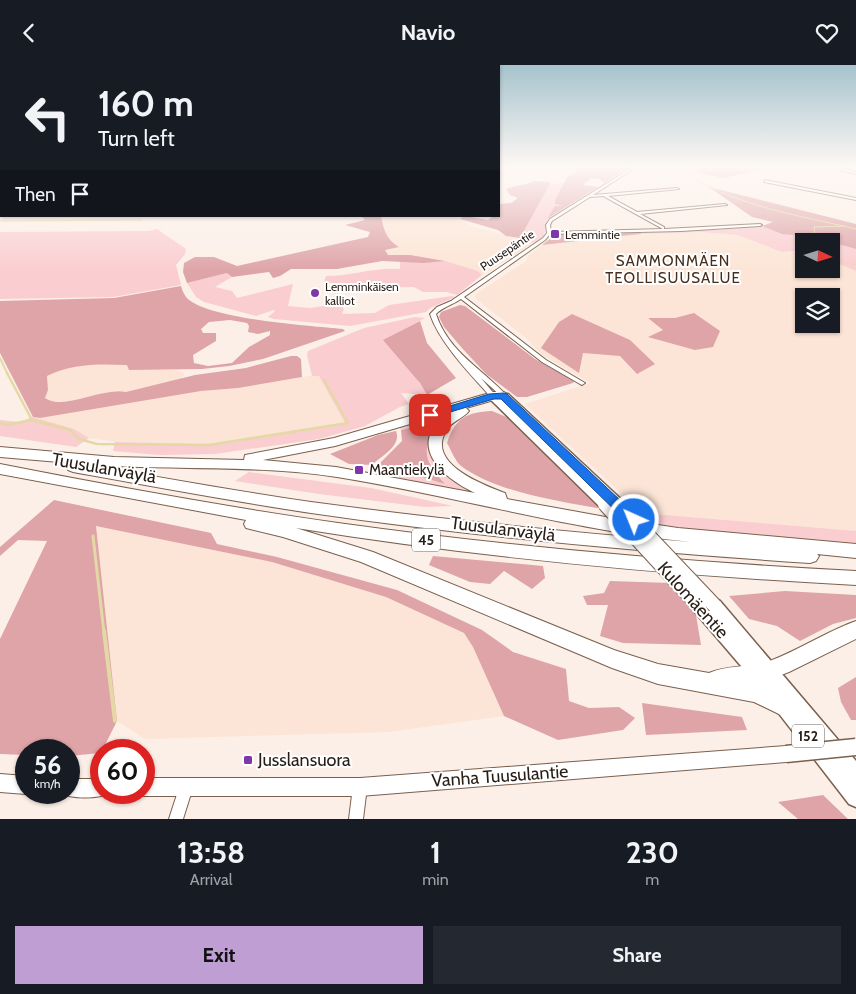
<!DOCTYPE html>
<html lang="en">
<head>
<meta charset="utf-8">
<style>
  body { margin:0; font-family:Cabin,sans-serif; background:#242831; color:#f1f3f6; height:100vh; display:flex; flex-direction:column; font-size:19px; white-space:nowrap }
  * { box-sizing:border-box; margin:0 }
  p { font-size:16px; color:#9ea1a6 }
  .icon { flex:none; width:28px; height:28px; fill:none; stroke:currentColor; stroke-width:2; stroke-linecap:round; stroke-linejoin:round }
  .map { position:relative; height:754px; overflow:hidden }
  .details { display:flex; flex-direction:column; background:#171b24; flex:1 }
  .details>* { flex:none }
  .top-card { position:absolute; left:0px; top:0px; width:500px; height:152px; box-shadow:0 1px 4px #0004; background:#171b24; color:#f1f3f6; overflow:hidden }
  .needle { width:32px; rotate:94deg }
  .tools { position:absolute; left:795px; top:168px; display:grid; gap:10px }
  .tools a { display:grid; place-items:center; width:45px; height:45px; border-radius:0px; background:#171b24; box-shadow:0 1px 4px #0004; font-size:25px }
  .speed { position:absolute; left:15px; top:674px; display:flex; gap:10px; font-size:25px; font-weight:700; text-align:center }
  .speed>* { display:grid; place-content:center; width:65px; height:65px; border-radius:50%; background:#171b24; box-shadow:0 1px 4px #0004; line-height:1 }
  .speed small { font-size:12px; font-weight:400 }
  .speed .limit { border:8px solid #d22; background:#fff; color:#111 }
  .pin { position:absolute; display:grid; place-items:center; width:42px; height:42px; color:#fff; margin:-21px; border-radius:10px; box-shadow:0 2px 8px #0006 }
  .me { position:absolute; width:55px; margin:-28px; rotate:316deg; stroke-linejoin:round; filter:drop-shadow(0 0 4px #0008) }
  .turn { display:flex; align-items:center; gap:18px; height:105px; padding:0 15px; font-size:22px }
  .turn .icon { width:65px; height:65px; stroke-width:2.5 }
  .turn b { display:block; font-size:35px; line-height:42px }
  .then { display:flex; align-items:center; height:48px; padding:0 15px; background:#0003; gap:10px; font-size:19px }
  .eta { display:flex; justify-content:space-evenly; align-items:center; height:85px; text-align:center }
  .eta b { font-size:30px; font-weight:700; line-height:35px }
  .primary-button { display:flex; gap:10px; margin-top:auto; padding:10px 15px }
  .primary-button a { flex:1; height:58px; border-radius:0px; background:#be9ed3; color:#111; font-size:20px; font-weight:700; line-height:58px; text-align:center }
  .primary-button a+a { background:#242831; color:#f1f3f6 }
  header { display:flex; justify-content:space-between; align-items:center; height:65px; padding:0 15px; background:#171b24; font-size:22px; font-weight:700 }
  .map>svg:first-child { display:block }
</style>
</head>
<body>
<header><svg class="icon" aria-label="back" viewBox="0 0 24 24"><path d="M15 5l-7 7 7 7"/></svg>Navio<svg class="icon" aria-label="heart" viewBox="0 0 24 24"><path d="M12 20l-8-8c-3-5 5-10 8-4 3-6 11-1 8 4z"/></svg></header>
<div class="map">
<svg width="856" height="754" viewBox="0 0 856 754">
  <rect width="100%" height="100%" fill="#fcefe7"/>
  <g fill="#fce5d6" fill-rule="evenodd">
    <polygon points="381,151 453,151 474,162 534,178 482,210 478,206 440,195 404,190 387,190 384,185 398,182 387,171"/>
    <path d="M 700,167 L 738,170 L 782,187 L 803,185 L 804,204 L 831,204 L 831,196 L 856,206 L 856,466 L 642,448 L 525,339 L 590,318 L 542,290 L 526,273 L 475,233 L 476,229 L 525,197 L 529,190 L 542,180 L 641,169 ZM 804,231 L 831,231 L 831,259 L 804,259 Z"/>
    <polygon points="92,298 128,300 130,305 176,305 185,309 178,316 126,327 117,325 68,336 49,336 45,333 48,325 47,311 61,304"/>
    <polygon points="309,311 319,311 345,358 210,379 115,377 89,373 74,364 39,355 40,353 201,326 238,323"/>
    <polygon points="96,461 272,497 386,532 464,568 473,582 504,651 389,667 145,674 117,656"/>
  </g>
  <g fill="#facdd0">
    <polygon points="564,118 555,135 564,139 548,151 544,171 534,178 518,174 550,119"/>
    <path d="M 762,161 C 779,168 795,171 813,176 L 804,176 L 804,185 L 782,187 L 738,170 L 700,167 L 641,169 L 641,164 L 715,165 Z"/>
    <polygon points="157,164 186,184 185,189 176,200 181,220 113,232 0,234 0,167 148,166"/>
    <polygon points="831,177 856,184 856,206 831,196"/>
    <path d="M 445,196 L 478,206 L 482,210 L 457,230 L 447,227 L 423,227 L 414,222 L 370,223 L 324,217 L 326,211 C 351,211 375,202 400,204 L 400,197 Z"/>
    <polygon points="227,208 232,212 215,222 232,226 237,233 293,219 288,241 310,243 338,239 344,244 342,249 375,248 389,240 452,231 455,232 430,243 426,247 350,261 274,254 268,252 275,246 274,245 256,251 204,237 196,232 187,218"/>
    <polygon points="415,252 425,253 391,271 427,330 401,328 409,339 400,342 365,361 319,374 215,389 159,390 113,386 115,377 210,379 345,358 319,311 312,311 307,290 308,286 364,263"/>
    <path d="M 452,345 L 433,385 L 493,432 L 438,422 L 373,406 L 377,401 L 385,401 L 445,419 C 425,390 422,392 433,357 L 401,365 L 399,362 Z"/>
    <polygon points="33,352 74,364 89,373 76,382 0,371 0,355 19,357"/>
    <polygon points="249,407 371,423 453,441 425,442 319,429 235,416"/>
    <polygon points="642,448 856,466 856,482 656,460"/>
  </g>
  <g fill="#dea4a8" fill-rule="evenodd">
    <polygon points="579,101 609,101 624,105 604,118 600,114 591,113 583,120 598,122 547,154 555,141 564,141 555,139 555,135 567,112 576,107"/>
    <polygon points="699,101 773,101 776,102 723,113 696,107"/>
    <path d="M 534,116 L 551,117 L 520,173 L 506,171 L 498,165 L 460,154 L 465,151 L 488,155 L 493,151 L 499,151 L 499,139 L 511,138 L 518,133 L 510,130 L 506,124 C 516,120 524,121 534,116 Z"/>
    <polygon points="709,122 856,159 856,184 813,172 816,176 792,170 782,169 762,161 773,157 752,152"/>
    <path d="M 361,151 L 381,151 C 384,165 386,174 399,182 L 385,185 L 388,190 L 410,190 L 445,196 L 424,198 L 382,196 L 337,204 L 291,204 L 280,211 L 273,213 L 269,207 L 232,212 L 227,208 L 187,218 L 183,207 L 184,198 L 195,192 L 214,192 L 237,201 L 368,172 L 370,167 L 345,160 L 365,155 Z"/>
    <polygon points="641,164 641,169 542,180 557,168"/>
    <path d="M 181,221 C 182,225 184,229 186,232 C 204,254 312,261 343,264 L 345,266 L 263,294 L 229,301 L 202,304 L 129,305 L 127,300 C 99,299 73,298 47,311 L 48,325 L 45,333 C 63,346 103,322 126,327 L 195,310 L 246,303 L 291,291 L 297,291 L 301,294 L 302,312 L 238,323 L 201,326 L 40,353 L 33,352 L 0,288 L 0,236 L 114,233 ZM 230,255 L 247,258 L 249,261 L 248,267 L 258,269 L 270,266 L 270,270 L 249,282 L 232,298 L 208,301 L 194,298 L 193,290 L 216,276 L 216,268 L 203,268 L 201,264 L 209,257 Z"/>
    <polygon points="460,240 465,241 535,294 574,316 573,318 527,332 517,332 486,309 462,283 444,262 439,252 441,247"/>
    <polygon points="694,248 720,266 713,282 695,285 648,272 663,265 648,253 675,253"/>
    <polygon points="572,249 630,275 655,299 637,309 620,291 583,288 579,308 541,283 559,257"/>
    <polygon points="420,256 427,278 456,313 427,330 420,318 383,275"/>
    <path d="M 492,346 L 511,354 L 602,444 C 559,436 498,428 461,401 C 455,396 451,385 447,378 C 455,353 467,347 492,346 Z"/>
    <path d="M 434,357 C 423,389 423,393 445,419 L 385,401 L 377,401 L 402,376 L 401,365 Z"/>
    <path d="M 396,366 C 402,381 381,391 372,400 L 349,399 L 330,389 L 378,370 Z"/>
    <polygon points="54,435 211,468 217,479 277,492 397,525 482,565 513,587 566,604 569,636 589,643 619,642 635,653 623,665 558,675 504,651 473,582 464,568 386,532 272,497 96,461 117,656 101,688 69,691 69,685 26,685 26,690 0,689 0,574 47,476 18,475 0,491 0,482"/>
    <polygon points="433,491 543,501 545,513 532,524 504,506 490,519 470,517 429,500"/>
    <polygon points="610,516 670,518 696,550 701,580 623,578 600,571 608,540 587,540 583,531 604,528"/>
    <polygon points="785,526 856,530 856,553 833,559 800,576 777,561 749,554 729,531"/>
    <polygon points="856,612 856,655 851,655 841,637 838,623"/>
    <polygon points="642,638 742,652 747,665 646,670"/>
    <polygon points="823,730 848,754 798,754 778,737"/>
  </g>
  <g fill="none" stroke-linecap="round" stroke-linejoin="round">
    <g stroke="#e4d9a5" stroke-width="1">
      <path d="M 691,101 L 687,109 C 738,142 798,150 856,164"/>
      <polyline points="829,101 833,102"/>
      <polyline points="781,103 787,101"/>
      <polyline points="155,152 158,151"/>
      <polyline points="0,156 142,155"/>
      <polyline points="820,176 815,171 814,162 845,161"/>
      <polyline points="831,190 846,198 856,200"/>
    </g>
    <polyline stroke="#e4d9a5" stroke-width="2" points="0,293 8,310"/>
    <g stroke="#e4d9a5" stroke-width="2.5">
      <polyline points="7,308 32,355"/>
      <polyline points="0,358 6,360 32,355 70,365 79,374 97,379 209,380 348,358 324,315"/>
    </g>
    <polyline stroke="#e4d9a5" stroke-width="3" points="93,471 104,568"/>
    <polyline stroke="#e4d9a5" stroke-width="4" points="104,566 115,656"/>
    <defs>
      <g id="street">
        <path d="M 616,101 L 620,101 L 632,105 L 593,130 L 677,123 L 679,124 L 608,131 L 637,147 L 725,139 L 727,140 L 640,149 L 664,162 L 664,164 L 760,159 L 762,160 L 760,161 L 681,166 L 550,169 L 545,175 L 464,232 L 546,295 L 585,318 L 582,320 L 580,319 L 542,297 L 461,234 C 452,240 443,242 436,249 C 448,287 483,304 507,331 L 504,333 L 502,332 L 481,313 L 496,331 L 493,333 L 491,332 C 471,310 439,277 430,249 L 437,242 L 451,236 L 543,173 L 547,168 L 546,160 L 550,154 L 628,105 ZM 604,131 L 605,132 L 663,164 L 551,167 L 550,160 L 552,156 L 590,132 Z"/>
        <polygon points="835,101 856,107 856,109 836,104"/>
        <polygon points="765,115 856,133 856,135 764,117"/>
        <polygon points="186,715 191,717 193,722 183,754 169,754 181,717"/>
        <polygon points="360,715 365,717 367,722 363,754 349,754 353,722 355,717"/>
      </g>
      <g id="secondary">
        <polygon points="786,681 792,683 794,689 792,695 786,697 360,731 144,731 138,728 144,728 144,713 360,713"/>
        <polygon points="0,709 26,711 26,728 29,728 26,729 0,727"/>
        <path d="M 69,714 L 101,714 L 101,728 L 108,728 C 101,734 69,734 62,728 L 69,728 Z"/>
      </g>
      <g id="primary">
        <polygon points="493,328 499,331 500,329 508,329 625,438 626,441 625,444 615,444 611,440 605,444 600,442 489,333 488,331"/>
        <polygon points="699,534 708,540 710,536 715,534 720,536 856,696 856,742 849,739 753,615 694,546 691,541 694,536"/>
      </g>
      <g id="highway">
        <path d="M 493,327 L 504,327 L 510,331 L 508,334 L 494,335 L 466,343 L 469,346 C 463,354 451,356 446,366 C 426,399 484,420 505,428 L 507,434 L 611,453 L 678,463 L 856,479 L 856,493 L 817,489 L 819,491 L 816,496 L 810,498 C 643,487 476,472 311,448 C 231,436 152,421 73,407 L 68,405 L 66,402 L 71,398 L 0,392 L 0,382 L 114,392 L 244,395 L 245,390 L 334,373 ZM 451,347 C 404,377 440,412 475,428 L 336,402 L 263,395 L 335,381 ZM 83,399 C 167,406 253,399 337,412 C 455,431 572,465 691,477 C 564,467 437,454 311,437 C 235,426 159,412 83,399 Z"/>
        <path d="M 0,399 C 112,421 225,442 338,458 C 510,482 683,497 856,506 L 856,520 C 669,510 481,493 296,463 L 373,487 L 614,585 L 658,599 L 709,608 C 727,600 748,603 767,597 C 798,586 825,567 856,556 L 856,574 L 789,607 L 760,618 L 791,632 L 794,640 L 791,648 L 783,651 L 754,637 L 658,619 L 612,603 L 361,497 L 283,472 L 246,463 L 244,459 L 246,455 L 0,409 Z"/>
      </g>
    </defs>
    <use href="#street" stroke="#7a604e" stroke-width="2"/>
    <use href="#secondary" stroke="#7a604e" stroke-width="2"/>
    <use href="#primary" stroke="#7a604e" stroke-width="3"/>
    <use href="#highway" stroke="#7a604e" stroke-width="2"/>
    <use href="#street" fill="#fff" fill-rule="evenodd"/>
    <use href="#secondary" fill="#fff" fill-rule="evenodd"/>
    <use href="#primary" fill="#fff" fill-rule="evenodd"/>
    <use href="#highway" fill="#fff" fill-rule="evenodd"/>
    <defs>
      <polyline id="secondary-bridge" points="786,689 856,682"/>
      <g id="primary-bridge">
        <polyline points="605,439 699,541"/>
        <polyline points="620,441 715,541"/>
      </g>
    </defs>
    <use href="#secondary-bridge" stroke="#7a604e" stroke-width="19" stroke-linecap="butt"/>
    <use href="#primary-bridge" stroke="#7a604e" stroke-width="16" stroke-linecap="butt"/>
    <use href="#secondary-bridge" stroke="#fff" stroke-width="16"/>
    <use href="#primary-bridge" stroke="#fff" stroke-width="14"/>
  </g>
  <linearGradient id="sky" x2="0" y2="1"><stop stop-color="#a6c3cd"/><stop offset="0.49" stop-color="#fef8f4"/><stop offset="1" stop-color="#fef8f4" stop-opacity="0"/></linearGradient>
  <rect width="856" height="207" fill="url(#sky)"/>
  <polygon fill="#1a73e8" stroke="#114b97" points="504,328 507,329 638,452 640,455 638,459 629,459 501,334 494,334 430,353 425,350 427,348 489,329"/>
  <g fill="#7f36a8" stroke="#fff" stroke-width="2">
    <rect x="550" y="164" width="10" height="10" rx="2.5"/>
    <circle cx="315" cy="228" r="5"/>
    <rect x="354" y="400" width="10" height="10" rx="2.5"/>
    <rect x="243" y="690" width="10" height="10" rx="2.5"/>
  </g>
  <g text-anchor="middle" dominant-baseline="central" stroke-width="4" stroke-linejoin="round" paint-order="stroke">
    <g font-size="12" fill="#281d16" stroke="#fff" text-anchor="start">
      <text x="565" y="169">Lemmintie</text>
      <text x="325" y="221">Lemminkäisen<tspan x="325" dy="14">kalliot</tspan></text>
    </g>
    <g font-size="12" fill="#281d16" stroke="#fff">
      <text transform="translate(507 185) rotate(-34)">Puusepäntie</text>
    </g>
    <g fill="#fff" stroke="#68615c" stroke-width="1">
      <rect x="412" y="463.5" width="28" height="23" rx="4"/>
      <rect x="792" y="659.5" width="32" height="23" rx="4"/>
    </g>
    <g font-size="14" font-weight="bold" fill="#281d16">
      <text x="426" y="475">45</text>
      <text x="808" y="671">152</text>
    </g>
    <g font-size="15" letter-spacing="1" fill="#462f1e" stroke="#fff">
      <text x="673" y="196">SAMMONMÄEN<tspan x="673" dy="17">TEOLLISUUSALUE</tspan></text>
    </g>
    <g font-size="15" fill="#281d16" stroke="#fff" text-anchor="start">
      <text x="369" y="405">Maantiekylä</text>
    </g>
    <g font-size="18" fill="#281d16" stroke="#fff">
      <text transform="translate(104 403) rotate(10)">Tuusulanväylä</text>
      <text transform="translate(503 464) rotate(7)">Tuusulanväylä</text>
      <text transform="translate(693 535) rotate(48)">Kulomäentie</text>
      <text transform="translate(500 711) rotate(-4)">Vanha Tuusulantie</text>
    </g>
    <g font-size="18" fill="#281d16" stroke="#fff" text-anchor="start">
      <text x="258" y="695">Jusslansuora</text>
    </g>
  </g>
</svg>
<div class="tools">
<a><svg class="needle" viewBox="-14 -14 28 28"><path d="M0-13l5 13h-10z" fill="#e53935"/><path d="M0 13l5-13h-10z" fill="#9ea1a6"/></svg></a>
<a><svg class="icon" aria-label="layers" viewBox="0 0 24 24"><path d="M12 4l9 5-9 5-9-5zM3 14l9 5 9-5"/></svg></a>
</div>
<div class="speed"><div>56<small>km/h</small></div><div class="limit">60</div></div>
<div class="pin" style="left:430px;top:350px;background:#d93025"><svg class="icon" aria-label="arrive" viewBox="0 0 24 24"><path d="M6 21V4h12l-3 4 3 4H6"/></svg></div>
<svg class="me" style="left:634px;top:455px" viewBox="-20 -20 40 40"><circle r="17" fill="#1a73e8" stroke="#fff" stroke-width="3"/><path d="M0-11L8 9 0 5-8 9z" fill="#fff"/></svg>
<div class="top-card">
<div class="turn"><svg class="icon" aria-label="left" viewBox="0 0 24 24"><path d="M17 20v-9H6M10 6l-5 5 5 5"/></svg><div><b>160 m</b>Turn left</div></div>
<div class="then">Then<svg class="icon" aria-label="arrive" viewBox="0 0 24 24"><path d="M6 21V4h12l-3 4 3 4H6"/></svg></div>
</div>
</div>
<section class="details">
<div class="eta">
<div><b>13:58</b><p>Arrival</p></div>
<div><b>1</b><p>min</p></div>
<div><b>230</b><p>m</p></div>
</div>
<div class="primary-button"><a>Exit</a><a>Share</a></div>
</section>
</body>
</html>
